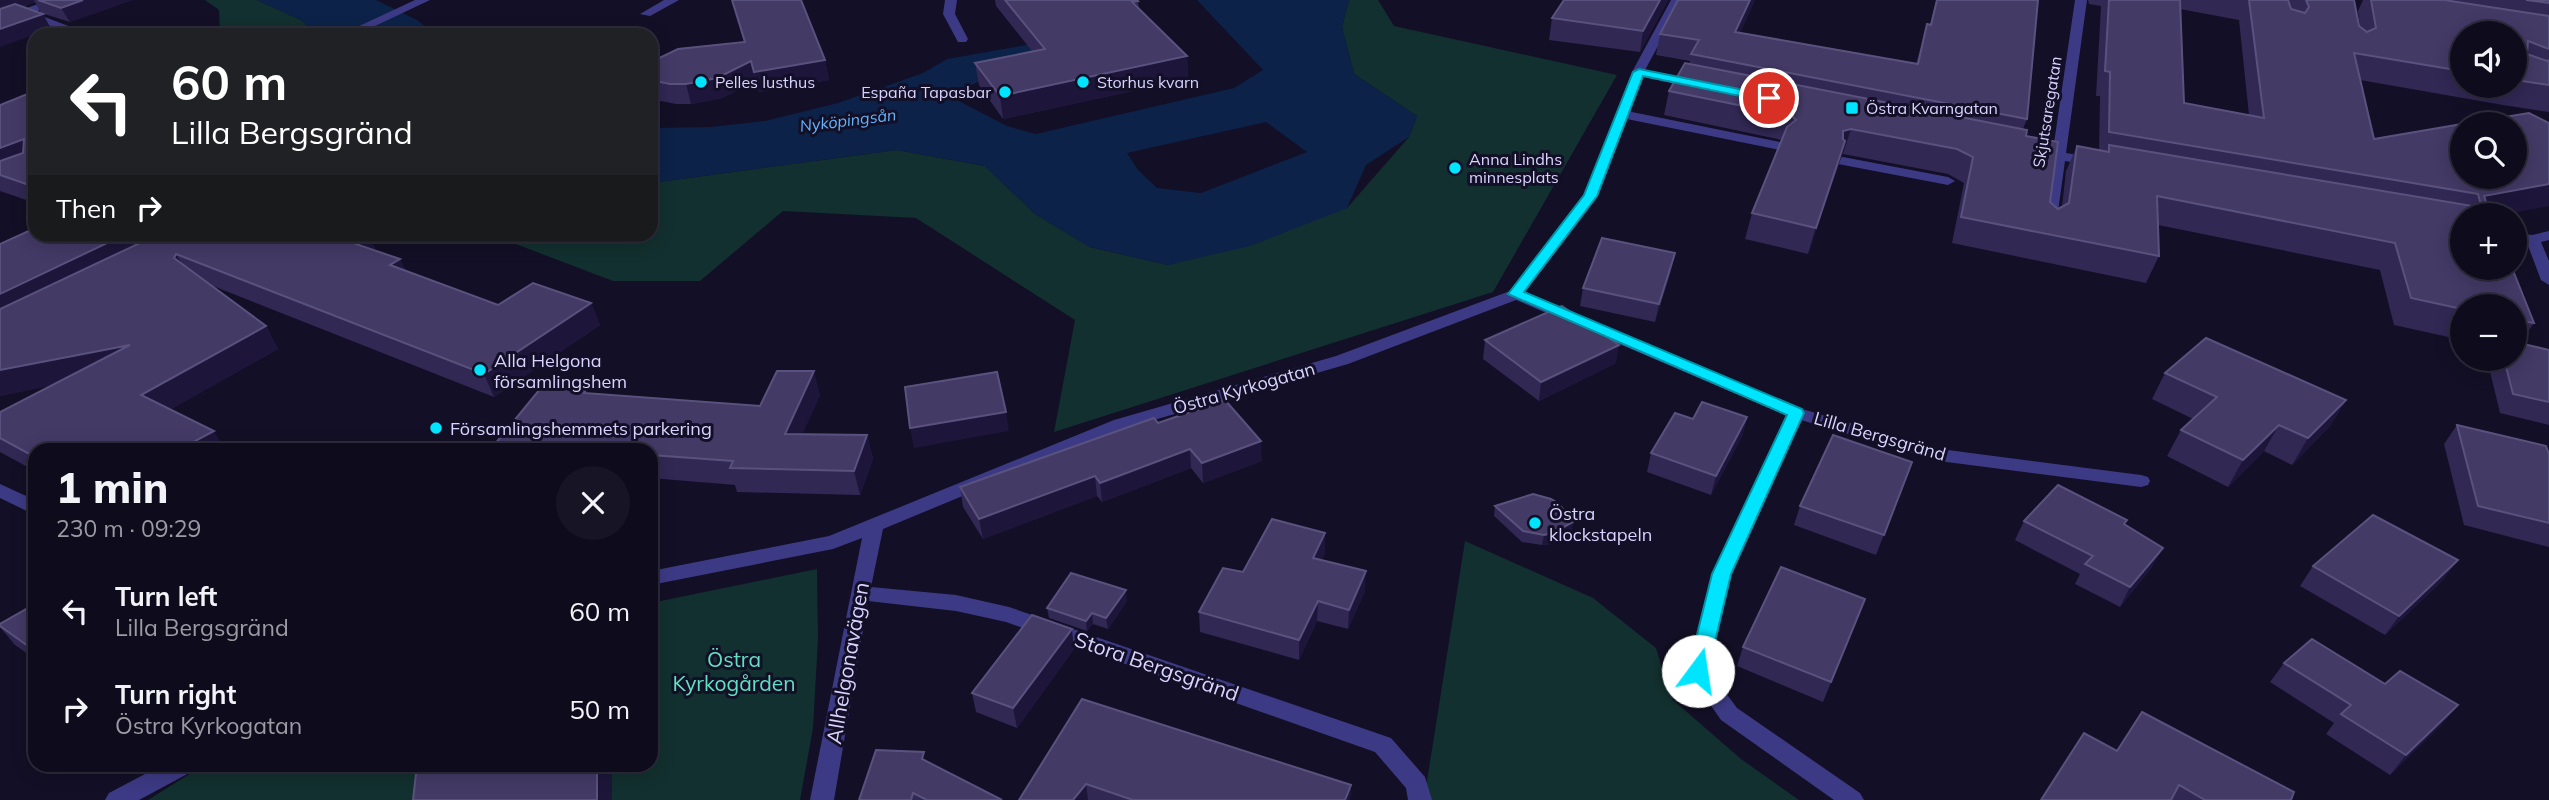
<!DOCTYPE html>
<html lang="en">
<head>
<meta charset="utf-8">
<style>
  body { margin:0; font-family:Mulish,sans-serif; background:#171425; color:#f1f3f6; height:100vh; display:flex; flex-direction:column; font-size:26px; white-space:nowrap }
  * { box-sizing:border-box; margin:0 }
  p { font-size:23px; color:#9b9ba3 }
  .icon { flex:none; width:38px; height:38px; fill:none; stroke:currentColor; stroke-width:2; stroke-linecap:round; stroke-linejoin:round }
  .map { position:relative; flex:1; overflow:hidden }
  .panel { position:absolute; left:28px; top:443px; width:630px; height:329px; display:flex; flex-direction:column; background:#0e0b1c; border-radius:21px; box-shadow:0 4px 18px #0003,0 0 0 2px #2e2b3b }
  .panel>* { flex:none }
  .guide { position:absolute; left:28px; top:28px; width:630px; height:214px; border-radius:21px; box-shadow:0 4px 18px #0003,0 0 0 2px #2e2b3b; background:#202124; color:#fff; overflow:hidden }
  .fabs { position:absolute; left:2450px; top:21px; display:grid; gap:14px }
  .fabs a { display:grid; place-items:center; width:77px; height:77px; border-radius:50%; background:#0e0b1c; box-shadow:0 4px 18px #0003,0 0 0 2px #2e2b3b; font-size:35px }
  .pin { position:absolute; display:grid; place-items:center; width:60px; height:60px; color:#fff; margin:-30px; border:4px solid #fff; border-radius:50%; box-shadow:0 2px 7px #0007 }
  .me { position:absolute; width:77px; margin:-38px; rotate:14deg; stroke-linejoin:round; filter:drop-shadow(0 0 5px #0008) }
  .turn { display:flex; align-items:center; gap:24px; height:147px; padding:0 28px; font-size:32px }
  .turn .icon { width:91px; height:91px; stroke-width:2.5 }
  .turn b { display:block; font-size:49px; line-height:60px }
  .then { display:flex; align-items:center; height:66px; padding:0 28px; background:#0003; gap:14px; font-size:26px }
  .round { display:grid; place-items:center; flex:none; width:74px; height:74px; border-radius:37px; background:#171425 }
  .head { display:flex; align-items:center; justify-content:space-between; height:119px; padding:0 28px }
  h1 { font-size:42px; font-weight:800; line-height:52px }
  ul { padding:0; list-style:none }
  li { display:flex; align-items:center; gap:21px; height:98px; padding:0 28px }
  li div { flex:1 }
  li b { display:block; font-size:26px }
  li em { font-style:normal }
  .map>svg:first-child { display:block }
</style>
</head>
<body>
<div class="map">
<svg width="2549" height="800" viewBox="0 0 2549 800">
  <rect width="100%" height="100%" fill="#130f26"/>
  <g fill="#12302f">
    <polygon points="205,0 257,0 301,20 317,35 220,35 219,10"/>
    <polygon points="1349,0 1378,0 1394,26 1617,75 1493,292 1054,432 1075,320 916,218 783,211 700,281 613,281 492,235 651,234 651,183 897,150 985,166 1035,214 1090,247 1168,265 1347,208 1409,137 1417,116 1354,74 1342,27"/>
    <polygon points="1465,541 1593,598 1656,648 1672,699 1741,759 1799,800 1424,800"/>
    <polygon points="817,569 818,639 813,728 800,800 148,800 204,765 651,765 651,603"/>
  </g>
  <g fill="#0c2248" fill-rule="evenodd">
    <polygon points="257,0 376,0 417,20 436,35 317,35 301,20"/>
    <path d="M 1197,0 L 1349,0 L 1342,27 L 1354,74 L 1417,116 L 1409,137 L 1366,165 L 1347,208 L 1250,246 L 1168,265 L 1090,247 L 1035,214 L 985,166 L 897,150 L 651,183 L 651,128 L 711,127 L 765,121 L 838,103 L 923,73 L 947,59 L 1060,39 L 970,86 L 957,100 L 1007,126 L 1036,134 L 1234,88 L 1263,70 ZM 1266,122 L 1307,152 L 1201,193 L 1157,188 L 1138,170 L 1127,153 Z"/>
  </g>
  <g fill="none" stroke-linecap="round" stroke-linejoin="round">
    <g fill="#3d3a85" fill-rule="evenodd">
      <polygon points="664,0 679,0 650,16 640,14"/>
      <polygon points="945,0 957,0 955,14 968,39 966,42 958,42 943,14"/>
      <polygon points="21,11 29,11 92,35 75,35 21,15"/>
      <polygon points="1622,110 1780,142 1787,146 1780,150 1617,117 1617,111"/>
      <polygon points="1843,157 1948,177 1955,181 1948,185 1838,164 1838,158"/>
    </g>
    <g fill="#3d3a85" fill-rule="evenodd">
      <polygon points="50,0 67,0 0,25 0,17"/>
      <polygon points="415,0 430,0 356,35 340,35"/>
      <polygon points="1671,0 1683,0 1645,70 1697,80 1703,84 1697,88 1643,77 1598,196 1525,292 1802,409 1940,449 2141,475 2148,477 2150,481 2148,485 2141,487 1939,461 1801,420 1732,574 1709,670 1737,708 1860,793 1864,800 1834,800 1721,720 1687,671 1712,574 1786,415 1516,300 1348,364 1126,428 883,529 871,587 956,595 1009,607 1391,738 1425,777 1432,800 1408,800 1406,788 1375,752 1006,622 956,611 868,601 834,800 810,800 862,538 833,549 651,585 651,571 829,536 1114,420 1336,356 1510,291 1584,195 1632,72"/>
      <polygon points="2075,0 2087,0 2066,153 2100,159 2102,162 2095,166 2065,161 2056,226 2049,230 2042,226 2052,158 2028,154 2026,151 2033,147 2053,150"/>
      <polygon points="2549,231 2549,240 2541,242 2549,261 2549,285 2541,280 2527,243 2515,241 2515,233 2532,235"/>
      <polygon points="0,484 35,500 35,515 0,498"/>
      <polygon points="162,765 195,765 191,772 139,800 105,800 109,793"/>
    </g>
  </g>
  <g fill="#312854" fill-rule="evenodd">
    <polygon points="0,0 132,0 70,22 41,13 35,2 22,7 43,14 51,29"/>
    <polygon points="732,0 825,60 829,80 759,92 756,81 722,98 691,104 676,104 651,99 651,62 744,42"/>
    <polygon points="995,0 1137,0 1138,1 1139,9 1187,56 1188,79 1003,119 979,85 975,63 1032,51 996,6"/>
    <polygon points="1564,0 1668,0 1640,52 1549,40 1552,18"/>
    <path d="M 1755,0 L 1740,33 L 1916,64 L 1927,24 L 1930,25 L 1936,0 L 2038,0 L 2027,119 L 2023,129 L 2050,202 L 2058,209 L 2062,207 L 2066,171 L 2077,146 L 2099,150 L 2100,96 L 2096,96 L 2101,6 L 2089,4 L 2088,0 L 2354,0 L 2360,27 L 2358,11 L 2363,0 L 2549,0 L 2549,112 L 2503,105 L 2360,80 L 2374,139 L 2549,206 L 2462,215 L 2534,323 L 2520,343 L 2549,350 L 2549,425 L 2500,413 L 2487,359 L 2515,359 L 2515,306 L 2462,306 L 2462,340 L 2394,325 L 2380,270 L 2158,225 L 2159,256 L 2146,283 L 1952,243 L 1964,183 L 1948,174 L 1843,154 L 1842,155 L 1808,254 L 1745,239 L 1752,213 L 1782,140 L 1664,115 L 1669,91 L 1689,64 L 1690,61 L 1656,55 L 1660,34 ZM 2180,9 L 2239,20 L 2249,115 L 2184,103 ZM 2462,33 L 2515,33 L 2515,86 L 2462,86 Z"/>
    <polygon points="35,91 35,203 0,191 0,105"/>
    <polygon points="35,228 375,248 372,250 400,259 405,270 498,305 591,303 600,325 494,397 208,284 266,326 278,349 171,409 35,450 35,471 0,452 0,412 52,385 0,396"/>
    <polygon points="1671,271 1655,322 1580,306 1583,288"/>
    <polygon points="1485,340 1616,363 1539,401 1483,359"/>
    <polygon points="2165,373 2346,400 2330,426 2292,465 2264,451 2228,487 2167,456 2181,430 2193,419 2152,399"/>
    <polygon points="587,393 760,406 820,395 802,434 867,435 873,459 860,495 737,492 735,485 651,478 651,450 498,450 495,444"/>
    <polygon points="1747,417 1742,436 1711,495 1647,472 1651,453 1693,419"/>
    <polygon points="1158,423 1262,461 1203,483 1191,468 1102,502 1097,496 983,539 963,507 960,487"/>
    <polygon points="2457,425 2549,454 2549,547 2464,525 2444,444"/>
    <polygon points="1912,462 1876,555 1794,525 1800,506"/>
    <polygon points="1495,506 1573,522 1571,533 1551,544 1542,545 1522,542 1494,516"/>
    <polygon points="2024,521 2124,524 2152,567 2120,607 2075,584 2080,574 2015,540"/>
    <polygon points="1325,533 1325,553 1321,560 1365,591 1348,629 1317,621 1299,660 1200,632 1199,612 1243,572"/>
    <polygon points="2313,566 2444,579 2385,635 2300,586"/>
    <polygon points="1127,601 1108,629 1093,624 1087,631 1049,618 1047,608"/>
    <polygon points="35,604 35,659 15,645 0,627 0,624"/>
    <polygon points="1857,619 1823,702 1737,666 1743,647"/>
    <polygon points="1074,649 1017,728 976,712 972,693"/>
    <polygon points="2284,663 2385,684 2458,705 2441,725 2390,775 2326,734 2334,723 2270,682"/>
    <polygon points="1082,699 1351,785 1350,800 1019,800"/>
    <polygon points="2117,751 2291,800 2041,800"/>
    <polygon points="927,762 1002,800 859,800"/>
  </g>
  <g fill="#1d163a">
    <polygon points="0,0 34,0 35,2 0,14"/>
    <polygon points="83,0 132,0 70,22 61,8"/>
    <polygon points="1660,0 1668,0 1640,52 1643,31"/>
    <polygon points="1750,0 1755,0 1731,53 1735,32"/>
    <polygon points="43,14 51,29 0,47 0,29"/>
    <polygon points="1187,56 1188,79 1003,119 1000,96"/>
    <polygon points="825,60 829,80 759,92 754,72"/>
    <polygon points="751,61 756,81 722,98 691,104 686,84"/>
    <polygon points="1851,129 1843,154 1842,155 1808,254 1843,131"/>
    <polygon points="24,139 35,157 0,173 0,148"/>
    <polygon points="2549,184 2549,206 2502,215 2474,215 2481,205 2484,196"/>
    <polygon points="126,234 184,234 0,323 0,294"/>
    <polygon points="349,234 368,234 375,248 351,260 341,239"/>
    <polygon points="1675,253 1671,271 1655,322 1659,304"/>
    <polygon points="176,254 189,276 174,258"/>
    <polygon points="400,259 410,281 390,265"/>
    <polygon points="591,303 600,325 494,397 484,374"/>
    <polygon points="266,326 278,349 156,418 141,395"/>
    <polygon points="130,345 144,367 0,396 0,370"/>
    <polygon points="1619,345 1616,363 1539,401 1541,382"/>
    <polygon points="814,371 820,395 792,457 785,434"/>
    <polygon points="2346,400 2330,426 2292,465 2308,438"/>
    <polygon points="1006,412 1009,431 914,448 910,428"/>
    <polygon points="1747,417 1742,436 1711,495 1716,476"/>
    <polygon points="2279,425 2264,451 2228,487 2243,460"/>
    <polygon points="214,431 225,450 200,450 195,441"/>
    <polygon points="867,435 873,459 860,495 854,471"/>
    <polygon points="1261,441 1262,461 1203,483 1202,463"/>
    <polygon points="1190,449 1191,468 1102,502 1100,483"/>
    <polygon points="1095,476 1097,496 983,539 979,519"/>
    <polygon points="1573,522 1571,533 1551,544 1542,545 1544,535"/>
    <polygon points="1325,533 1325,553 1313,577 1313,558"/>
    <polygon points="2163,548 2152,567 2120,607 2130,587"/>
    <polygon points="2458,560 2444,579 2385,635 2399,616"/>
    <polygon points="1366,571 1365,591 1348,629 1349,610"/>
    <polygon points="1126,590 1127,601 1108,629 1106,618"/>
    <polygon points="1318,601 1317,621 1299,660 1299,640"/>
    <polygon points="1092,613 1093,624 1087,631 1086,621"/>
    <polygon points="1072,629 1074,649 1017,728 1013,708"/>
    <polygon points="2458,705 2441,725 2390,775 2406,755"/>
    <rect x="597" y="765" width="15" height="35"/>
    <polygon points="1086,784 1088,800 1073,800"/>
    <polygon points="1351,785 1350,800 1345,800"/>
  </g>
  <g fill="#433a66" stroke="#5a527e" stroke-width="2">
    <polygon points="38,0 83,0 61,8"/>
    <polygon points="732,0 801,0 825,60 754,72 751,61 717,78 686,84 670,84 651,80 651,62 678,49 745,42"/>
    <polygon points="1005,0 1137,0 1138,1 1132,2 1187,56 1000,96 975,63 1045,49"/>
    <polygon points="1564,0 1660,0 1643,31 1552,18"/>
    <polygon points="1678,0 1750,0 1735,32 1918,64 1927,24 1931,25 1937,0 2038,0 2027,119 1691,54 1699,40 1660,34"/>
    <polygon points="2109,0 2180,0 2184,103 2264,118 2249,0 2288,0 2291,9 2305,13 2309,7 2306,0 2354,0 2359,26 2367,32 2376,28 2371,0 2444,0 2549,16 2549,49 2528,41 2527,54 2547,61 2549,60 2549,85 2515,80 2515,33 2462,33 2462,71 2354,53 2374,139 2462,124 2462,177 2515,177 2515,124 2462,124 2529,113 2549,123 2549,184 2484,196 2491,215 2462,215 2462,268 2512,268 2534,323 2515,320 2515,306 2462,306 2462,309 2411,298 2395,243 2157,196 2159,256 1961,217 1973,157 1957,149 1851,129 1843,131 1843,139 1845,141 1816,228 1752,213 1787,127 1796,120 1792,116 1669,91 1685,63 2027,130 2026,136 2058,142 2050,202 2058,209 2069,203 2077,146 2109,152 2109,145 2478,207 2481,205 2478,194 2109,132 2110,72 2105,71"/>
    <polygon points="2526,0 2549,0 2549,3"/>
    <polygon points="15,4 43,14 0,29 0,9"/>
    <polygon points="35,91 35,187 0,175 0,161 23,153 24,139 0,148 0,105"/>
    <polygon points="35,228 35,234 126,234 0,294 0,244"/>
    <polygon points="159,234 349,234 341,239 400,259 390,265 498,305 533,283 591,303 484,374 176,254 174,258 266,326 141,395 214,431 195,441 212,450 35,450 35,457 0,438 0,412 130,345 0,370 0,309"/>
    <polygon points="1602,238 1675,253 1659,304 1583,288"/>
    <polygon points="1562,306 1619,345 1541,382 1485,340"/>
    <polygon points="2206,338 2346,400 2308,438 2279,425 2243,460 2181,430 2217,397 2165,373"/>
    <polygon points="2515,342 2549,350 2549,402 2513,394 2504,359 2515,359"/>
    <polygon points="777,371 814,371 785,434 867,435 854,471 730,468 733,461 651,455 651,450 579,450 495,444 540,389 586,390 584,393 760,406"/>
    <polygon points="997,372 1006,412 910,428 905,387"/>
    <polygon points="1225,400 1261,441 1202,463 1190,449 1100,483 1095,476 979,519 960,487 1154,418 1158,423"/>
    <polygon points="1702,402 1747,417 1716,476 1651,453 1675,413 1693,419"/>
    <polygon points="2457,425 2546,446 2549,454 2549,523 2478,506"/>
    <polygon points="1833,435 1912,462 1884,535 1800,506"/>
    <polygon points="2058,485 2127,520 2124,524 2163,548 2130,587 2085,564 2093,556 2024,521"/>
    <polygon points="1533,494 1551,499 1559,504 1573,522 1553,533 1544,535 1523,531 1495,506"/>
    <polygon points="2373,515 2458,560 2399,616 2313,566"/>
    <polygon points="1272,519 1325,533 1313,558 1366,571 1349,610 1318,601 1299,640 1199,612 1223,568 1243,572"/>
    <polygon points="1781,567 1865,599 1831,682 1743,647"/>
    <polygon points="1071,573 1126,590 1106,618 1092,613 1086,621 1047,608"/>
    <polygon points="35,604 35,651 0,626 0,624"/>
    <polygon points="1032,615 1072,629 1013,708 972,693"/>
    <polygon points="2312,639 2385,684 2400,671 2458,705 2406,755 2341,714 2351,705 2284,663"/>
    <polygon points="1082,699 1351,785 1345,800 1133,800 1086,784 1073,800 1019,800"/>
    <polygon points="2142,712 2294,792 2291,800 2205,800 2179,785 2171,800 2041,800 2084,733 2117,751"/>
    <polygon points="876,750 924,752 922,759 1002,800 927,800 913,793 911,800 859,800"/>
    <polygon points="417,765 597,765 597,800 413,800"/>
  </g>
  <polygon fill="#00e5ff" stroke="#0095a6" stroke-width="2" points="1639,69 1769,95 1775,98 1769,102 1643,76 1597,196 1524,292 1802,409 1804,413 1731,574 1708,671 1705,676 1698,678 1691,676 1688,671 1712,574 1787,415 1508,294 1584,195 1633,72"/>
  <g fill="#00e5ff" stroke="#130f26" stroke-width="2.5">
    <circle cx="701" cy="82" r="7"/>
    <circle cx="1083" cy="82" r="7"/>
    <circle cx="1005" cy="92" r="7"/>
    <rect x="1845" y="101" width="14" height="14" rx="3.5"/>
    <circle cx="1455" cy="168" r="7"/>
    <circle cx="480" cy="370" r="7"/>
    <circle cx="436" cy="428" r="7"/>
    <circle cx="1535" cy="523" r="7"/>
  </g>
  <g text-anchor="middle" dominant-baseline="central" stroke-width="6" stroke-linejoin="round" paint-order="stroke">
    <g font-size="16" fill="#d9d4ff" stroke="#130f26" text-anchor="start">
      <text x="715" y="82">Pelles lusthus</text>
      <text x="1097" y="82">Storhus kvarn</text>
      <text x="991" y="92" text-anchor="end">España Tapasbar</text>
      <text x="1866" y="108">Östra Kvarngatan</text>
      <text x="1469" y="159">Anna Lindhs<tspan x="1469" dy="18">minnesplats</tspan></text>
    </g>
    <g font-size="16" fill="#d9d4ff" stroke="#130f26">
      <text transform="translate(2047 112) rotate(-81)">Skjutsaregatan</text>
    </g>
    <g font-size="16" font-style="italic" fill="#62b6ff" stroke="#130f26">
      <text transform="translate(848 120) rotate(-7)">Nyköpingsån</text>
    </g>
    <g font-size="18" fill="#d9d4ff" stroke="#130f26" text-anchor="start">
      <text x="494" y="360">Alla Helgona<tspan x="494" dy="21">församlingshem</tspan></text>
      <text x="450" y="428">Församlingshemmets parkering</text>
      <text x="1549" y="513">Östra<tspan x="1549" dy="21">klockstapeln</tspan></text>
    </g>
    <g font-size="18" fill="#d9d4ff" stroke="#130f26">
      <text transform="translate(1244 388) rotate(-16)">Östra Kyrkogatan</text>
      <text transform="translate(1880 436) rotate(16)">Lilla Bergsgränd</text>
    </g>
    <g font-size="21" fill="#5fe0c0" stroke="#130f26">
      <text x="734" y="659">Östra<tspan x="734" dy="24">Kyrkogården</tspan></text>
    </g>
    <g font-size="21" fill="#d9d4ff" stroke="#130f26">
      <text transform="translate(847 663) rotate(-80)">Allhelgonavägen</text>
      <text transform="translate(1157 666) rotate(19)">Stora Bergsgränd</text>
    </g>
  </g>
</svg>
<div class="fabs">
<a><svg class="icon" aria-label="sound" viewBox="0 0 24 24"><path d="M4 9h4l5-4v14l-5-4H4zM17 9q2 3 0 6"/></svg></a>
<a><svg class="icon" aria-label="search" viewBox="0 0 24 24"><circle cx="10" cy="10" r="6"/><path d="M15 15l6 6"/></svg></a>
<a>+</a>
<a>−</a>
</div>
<div class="pin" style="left:1769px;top:98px;background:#d93025"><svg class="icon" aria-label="arrive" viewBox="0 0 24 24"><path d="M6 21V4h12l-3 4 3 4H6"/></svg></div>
<svg class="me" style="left:1698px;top:671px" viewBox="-20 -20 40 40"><circle r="19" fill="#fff"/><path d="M0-13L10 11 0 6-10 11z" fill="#00e5ff"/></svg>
<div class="guide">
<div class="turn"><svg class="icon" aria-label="left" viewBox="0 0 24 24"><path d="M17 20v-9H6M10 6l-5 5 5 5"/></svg><div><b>60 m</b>Lilla Bergsgränd</div></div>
<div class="then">Then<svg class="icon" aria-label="right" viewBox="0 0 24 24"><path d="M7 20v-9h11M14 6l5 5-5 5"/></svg></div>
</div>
<section class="panel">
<div class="head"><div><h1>1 min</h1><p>230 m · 09:29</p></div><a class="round"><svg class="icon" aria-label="close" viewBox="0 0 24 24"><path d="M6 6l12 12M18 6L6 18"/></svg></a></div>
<ul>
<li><svg class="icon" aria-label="left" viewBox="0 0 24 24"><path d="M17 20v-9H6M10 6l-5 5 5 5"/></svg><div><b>Turn left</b><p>Lilla Bergsgränd</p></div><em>60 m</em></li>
<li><svg class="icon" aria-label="right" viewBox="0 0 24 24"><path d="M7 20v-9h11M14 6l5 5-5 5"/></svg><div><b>Turn right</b><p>Östra Kyrkogatan</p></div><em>50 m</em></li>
</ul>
</section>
</div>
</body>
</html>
